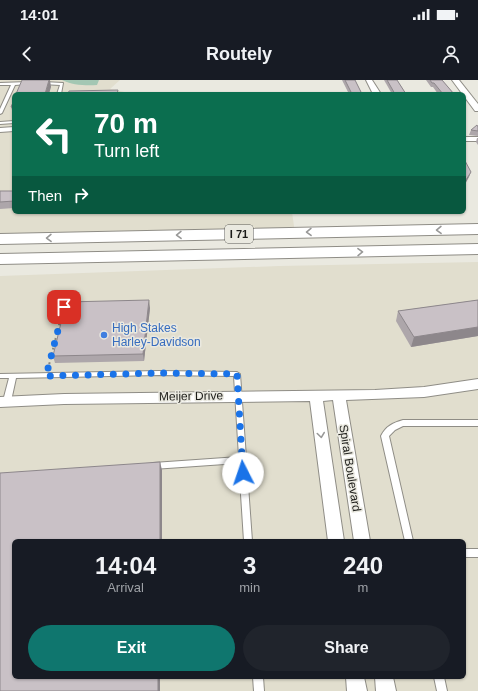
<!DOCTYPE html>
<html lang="en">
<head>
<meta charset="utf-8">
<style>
  body { margin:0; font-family:Helvetica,sans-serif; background:#20242c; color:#f1f3f6; height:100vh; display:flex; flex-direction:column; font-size:15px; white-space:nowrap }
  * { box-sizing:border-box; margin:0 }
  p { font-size:13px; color:#9ea1a6 }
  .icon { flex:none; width:22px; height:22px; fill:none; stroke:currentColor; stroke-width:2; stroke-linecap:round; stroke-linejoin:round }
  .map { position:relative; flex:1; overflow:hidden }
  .drawer { position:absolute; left:12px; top:459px; width:454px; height:140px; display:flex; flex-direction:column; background:#171b24; border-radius:6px; box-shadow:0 1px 3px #0004 }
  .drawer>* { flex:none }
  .guide { position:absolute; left:12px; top:12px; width:454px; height:122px; border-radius:6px; box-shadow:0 1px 3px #0004; background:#0b6e4f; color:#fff; overflow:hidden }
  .pin { position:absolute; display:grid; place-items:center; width:34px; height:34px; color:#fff; margin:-17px; border-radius:8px; box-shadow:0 2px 6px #0006 }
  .me { position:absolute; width:44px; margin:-22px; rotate:356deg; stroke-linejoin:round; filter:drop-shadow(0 0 3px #0008) }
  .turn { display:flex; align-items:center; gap:14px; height:84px; padding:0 16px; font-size:18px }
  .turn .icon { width:52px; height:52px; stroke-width:2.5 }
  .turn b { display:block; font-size:28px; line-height:34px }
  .then { display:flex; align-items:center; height:38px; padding:0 16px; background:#0003; gap:8px; font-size:15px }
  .eta { display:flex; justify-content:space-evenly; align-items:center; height:68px; text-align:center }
  .eta b { font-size:24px; font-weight:800; line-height:28px }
  .button { display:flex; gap:8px; margin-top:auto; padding:8px 16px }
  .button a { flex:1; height:46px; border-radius:24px; background:#0f766e; color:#fff; font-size:16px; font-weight:800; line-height:46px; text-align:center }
  .button a+a { background:#20242c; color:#f1f3f6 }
  .status { display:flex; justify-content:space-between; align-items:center; height:28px; padding:0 20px; background:#171b24; direction:ltr }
  .status svg { height:11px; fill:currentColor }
  header { display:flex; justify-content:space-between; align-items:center; height:52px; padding:0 16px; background:#171b24; font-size:18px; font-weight:800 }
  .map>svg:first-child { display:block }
</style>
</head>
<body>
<div class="status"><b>14:01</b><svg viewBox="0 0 49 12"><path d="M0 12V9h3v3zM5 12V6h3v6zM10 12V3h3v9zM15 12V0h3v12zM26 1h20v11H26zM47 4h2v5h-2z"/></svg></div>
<header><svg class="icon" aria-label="back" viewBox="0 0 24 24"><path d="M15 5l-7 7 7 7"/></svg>Routely<svg class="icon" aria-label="person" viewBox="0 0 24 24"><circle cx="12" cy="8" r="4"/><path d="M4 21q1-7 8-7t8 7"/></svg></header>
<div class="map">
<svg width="478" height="611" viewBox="0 0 478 611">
  <rect width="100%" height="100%" fill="#eae9e0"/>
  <g fill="#e1dece" fill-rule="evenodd">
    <polygon points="0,0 120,0 110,9 134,14 14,14 14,132 292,132 295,153 0,159"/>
    <path d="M 478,182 L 478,611 L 0,611 L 0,196 L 279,186 ZM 14,461 L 464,461 L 464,597 L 14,597 Z"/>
  </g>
  <path fill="#a3c7b3" d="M 62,0 L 99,0 L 97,5 C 86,6 72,5 62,0 Z"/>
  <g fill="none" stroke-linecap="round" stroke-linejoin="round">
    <defs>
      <g id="lane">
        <polygon points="28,2 29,2 29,4 15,5 2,33 0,34 0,29 11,5 0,5 0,3"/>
        <polygon points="43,2 63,3 61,14 57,14 60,5 42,4 41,3"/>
        <polygon points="14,41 14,43 0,44 0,42"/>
        <polygon points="159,291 237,292 240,294 252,461 244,461 239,383 153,389 150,388 149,386 150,384 153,383 239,377 234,296 159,295 16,298 11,321 10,323 4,323 3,321 9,298 0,298 0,294"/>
        <path d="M 403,340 L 478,340 L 478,346 L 403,346 L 395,350 L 389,356 L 413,461 L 405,461 L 381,356 C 386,346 393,343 403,340 Z"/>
        <rect x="464" y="469" width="14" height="8"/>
        <polygon points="253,597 263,597 264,611 254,611"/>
        <polygon points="434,597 444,597 447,611 437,611"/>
      </g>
      <g id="street">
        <polygon points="366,0 372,0 381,14 373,14"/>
        <polygon points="452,0 459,0 478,24 478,31 475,31"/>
        <polygon points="14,47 14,51 0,52 0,48"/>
        <rect x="464" y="57" width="14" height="4"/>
        <polygon points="478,299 478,309 424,317 346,320 370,461 354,461 333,320 323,321 344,461 328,461 310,321 64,324 0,327 0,317 64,314 375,310 424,307"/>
        <polygon points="346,597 364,597 367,611 347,611"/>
        <polygon points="375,597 393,597 396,611 376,611"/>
      </g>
      <g id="highway">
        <polygon points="478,144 478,154 0,164 0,154"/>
        <polygon points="478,164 478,174 0,184 0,174"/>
      </g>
    </defs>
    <use href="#lane" stroke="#8f8d86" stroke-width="2"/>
    <use href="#street" stroke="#8f8d86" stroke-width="2"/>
    <use href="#highway" stroke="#8f8d86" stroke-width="2"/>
    <polyline stroke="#888781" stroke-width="1.5" stroke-dasharray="1.5 2.5" stroke-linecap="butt" points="63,230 64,227 66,227"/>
    <polyline stroke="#888781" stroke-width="2" stroke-dasharray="2 3" stroke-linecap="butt" points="48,289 63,229"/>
    <use href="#lane" fill="#fff" fill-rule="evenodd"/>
    <use href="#street" fill="#fff" fill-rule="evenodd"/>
    <use href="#highway" fill="#fff" fill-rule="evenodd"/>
  </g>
  <g fill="#ada6aa">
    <polygon points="338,0 355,0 362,14 349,14 342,0"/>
    <polygon points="384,0 397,0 406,14 392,14"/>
    <polygon points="426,0 442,0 454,14 438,14 433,7 431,7"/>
    <polygon points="14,20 14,36 11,27"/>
    <polygon points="478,47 478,56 469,55 471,50"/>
    <polygon points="477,58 478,58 478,65 476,62"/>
    <polygon points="0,111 14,111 14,128 0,129"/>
    <polygon points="478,220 478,256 411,267 396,241 398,231"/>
    <polygon points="150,228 144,281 55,283 53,276"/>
  </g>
  <g fill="#8d878b">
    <polygon points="49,0 50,0 51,7 49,14 45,14"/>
    <polygon points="471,92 469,97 464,106 464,103"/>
    <polygon points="149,220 150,228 144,281 143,274"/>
    <polygon points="478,247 478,256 411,267 414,257"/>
    <polygon points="160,382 162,390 162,461 160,461"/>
    <rect x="158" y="597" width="2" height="14"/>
  </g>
  <g fill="#c9c1c6" stroke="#8d878b">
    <polygon points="22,0 49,0 45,14 16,14"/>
    <polygon points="345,0 355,0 362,14 352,14"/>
    <polygon points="387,0 397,0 406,14 395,14"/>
    <polygon points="430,0 442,0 454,14 443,14 434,3 432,3"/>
    <polygon points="118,10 117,14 68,14 69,11"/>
    <polygon points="14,20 14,27 11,27"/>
    <polygon points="477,45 478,47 478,51 471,50"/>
    <polygon points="464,79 471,92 464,103"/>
    <polygon points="0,111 14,111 14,121 0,122"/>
    <polygon points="149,220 143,274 53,276 66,222"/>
    <polygon points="478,220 478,247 414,257 398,231"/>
    <polygon points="160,382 160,461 14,461 14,597 158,597 158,611 0,611 0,393"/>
  </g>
  <defs><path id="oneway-chevron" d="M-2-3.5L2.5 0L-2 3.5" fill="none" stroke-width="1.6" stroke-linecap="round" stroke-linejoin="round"/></defs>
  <g stroke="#989897">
    <use href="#oneway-chevron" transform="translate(439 150) rotate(179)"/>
    <use href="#oneway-chevron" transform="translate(309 152) rotate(179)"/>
    <use href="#oneway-chevron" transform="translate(179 155) rotate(179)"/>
    <use href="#oneway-chevron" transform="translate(49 158) rotate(179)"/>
    <use href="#oneway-chevron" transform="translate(360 172) rotate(-1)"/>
    <use href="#oneway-chevron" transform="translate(321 355) rotate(82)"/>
  </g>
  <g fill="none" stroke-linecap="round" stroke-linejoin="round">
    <polyline stroke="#1a73e8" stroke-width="7" stroke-dasharray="0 12.6" points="64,227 46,296 159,293 237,294 243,393"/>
  </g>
  <circle fill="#3f7fe0" stroke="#eae9e0" stroke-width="1.5" cx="104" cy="255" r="4"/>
  <g text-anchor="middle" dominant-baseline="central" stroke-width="3" stroke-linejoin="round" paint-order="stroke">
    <rect fill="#eae9e0" stroke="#595954" stroke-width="1" x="225" y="145" width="28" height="18" rx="3"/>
    <g font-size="11" font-weight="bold" fill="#1b1b18">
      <text x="239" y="154">I 71</text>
    </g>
    <g font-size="12" fill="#366cbe" stroke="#eae9e0" text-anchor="start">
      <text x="112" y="248">High Stakes<tspan x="112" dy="14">Harley-Davidson</tspan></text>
    </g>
    <g font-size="12" fill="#1b1b18" stroke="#eae9e0">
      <text transform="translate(191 316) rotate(-1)">Meijer Drive</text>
      <text transform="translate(350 388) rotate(81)">Spiral Boulevard</text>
    </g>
  </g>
</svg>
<div class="pin" style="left:64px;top:227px;background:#d93025"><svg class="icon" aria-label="arrive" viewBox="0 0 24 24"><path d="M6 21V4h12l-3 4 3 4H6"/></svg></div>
<svg class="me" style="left:243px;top:393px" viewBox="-20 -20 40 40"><circle r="19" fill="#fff"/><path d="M0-13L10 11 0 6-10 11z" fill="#1a73e8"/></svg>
<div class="guide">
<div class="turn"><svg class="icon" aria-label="left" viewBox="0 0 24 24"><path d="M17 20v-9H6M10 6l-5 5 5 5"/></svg><div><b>70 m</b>Turn left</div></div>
<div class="then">Then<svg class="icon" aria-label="right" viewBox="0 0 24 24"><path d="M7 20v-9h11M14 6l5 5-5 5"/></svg></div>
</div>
<section class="drawer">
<div class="eta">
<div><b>14:04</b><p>Arrival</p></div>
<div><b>3</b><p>min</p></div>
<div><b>240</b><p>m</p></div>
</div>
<div class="button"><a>Exit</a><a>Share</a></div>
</section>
</div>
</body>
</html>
